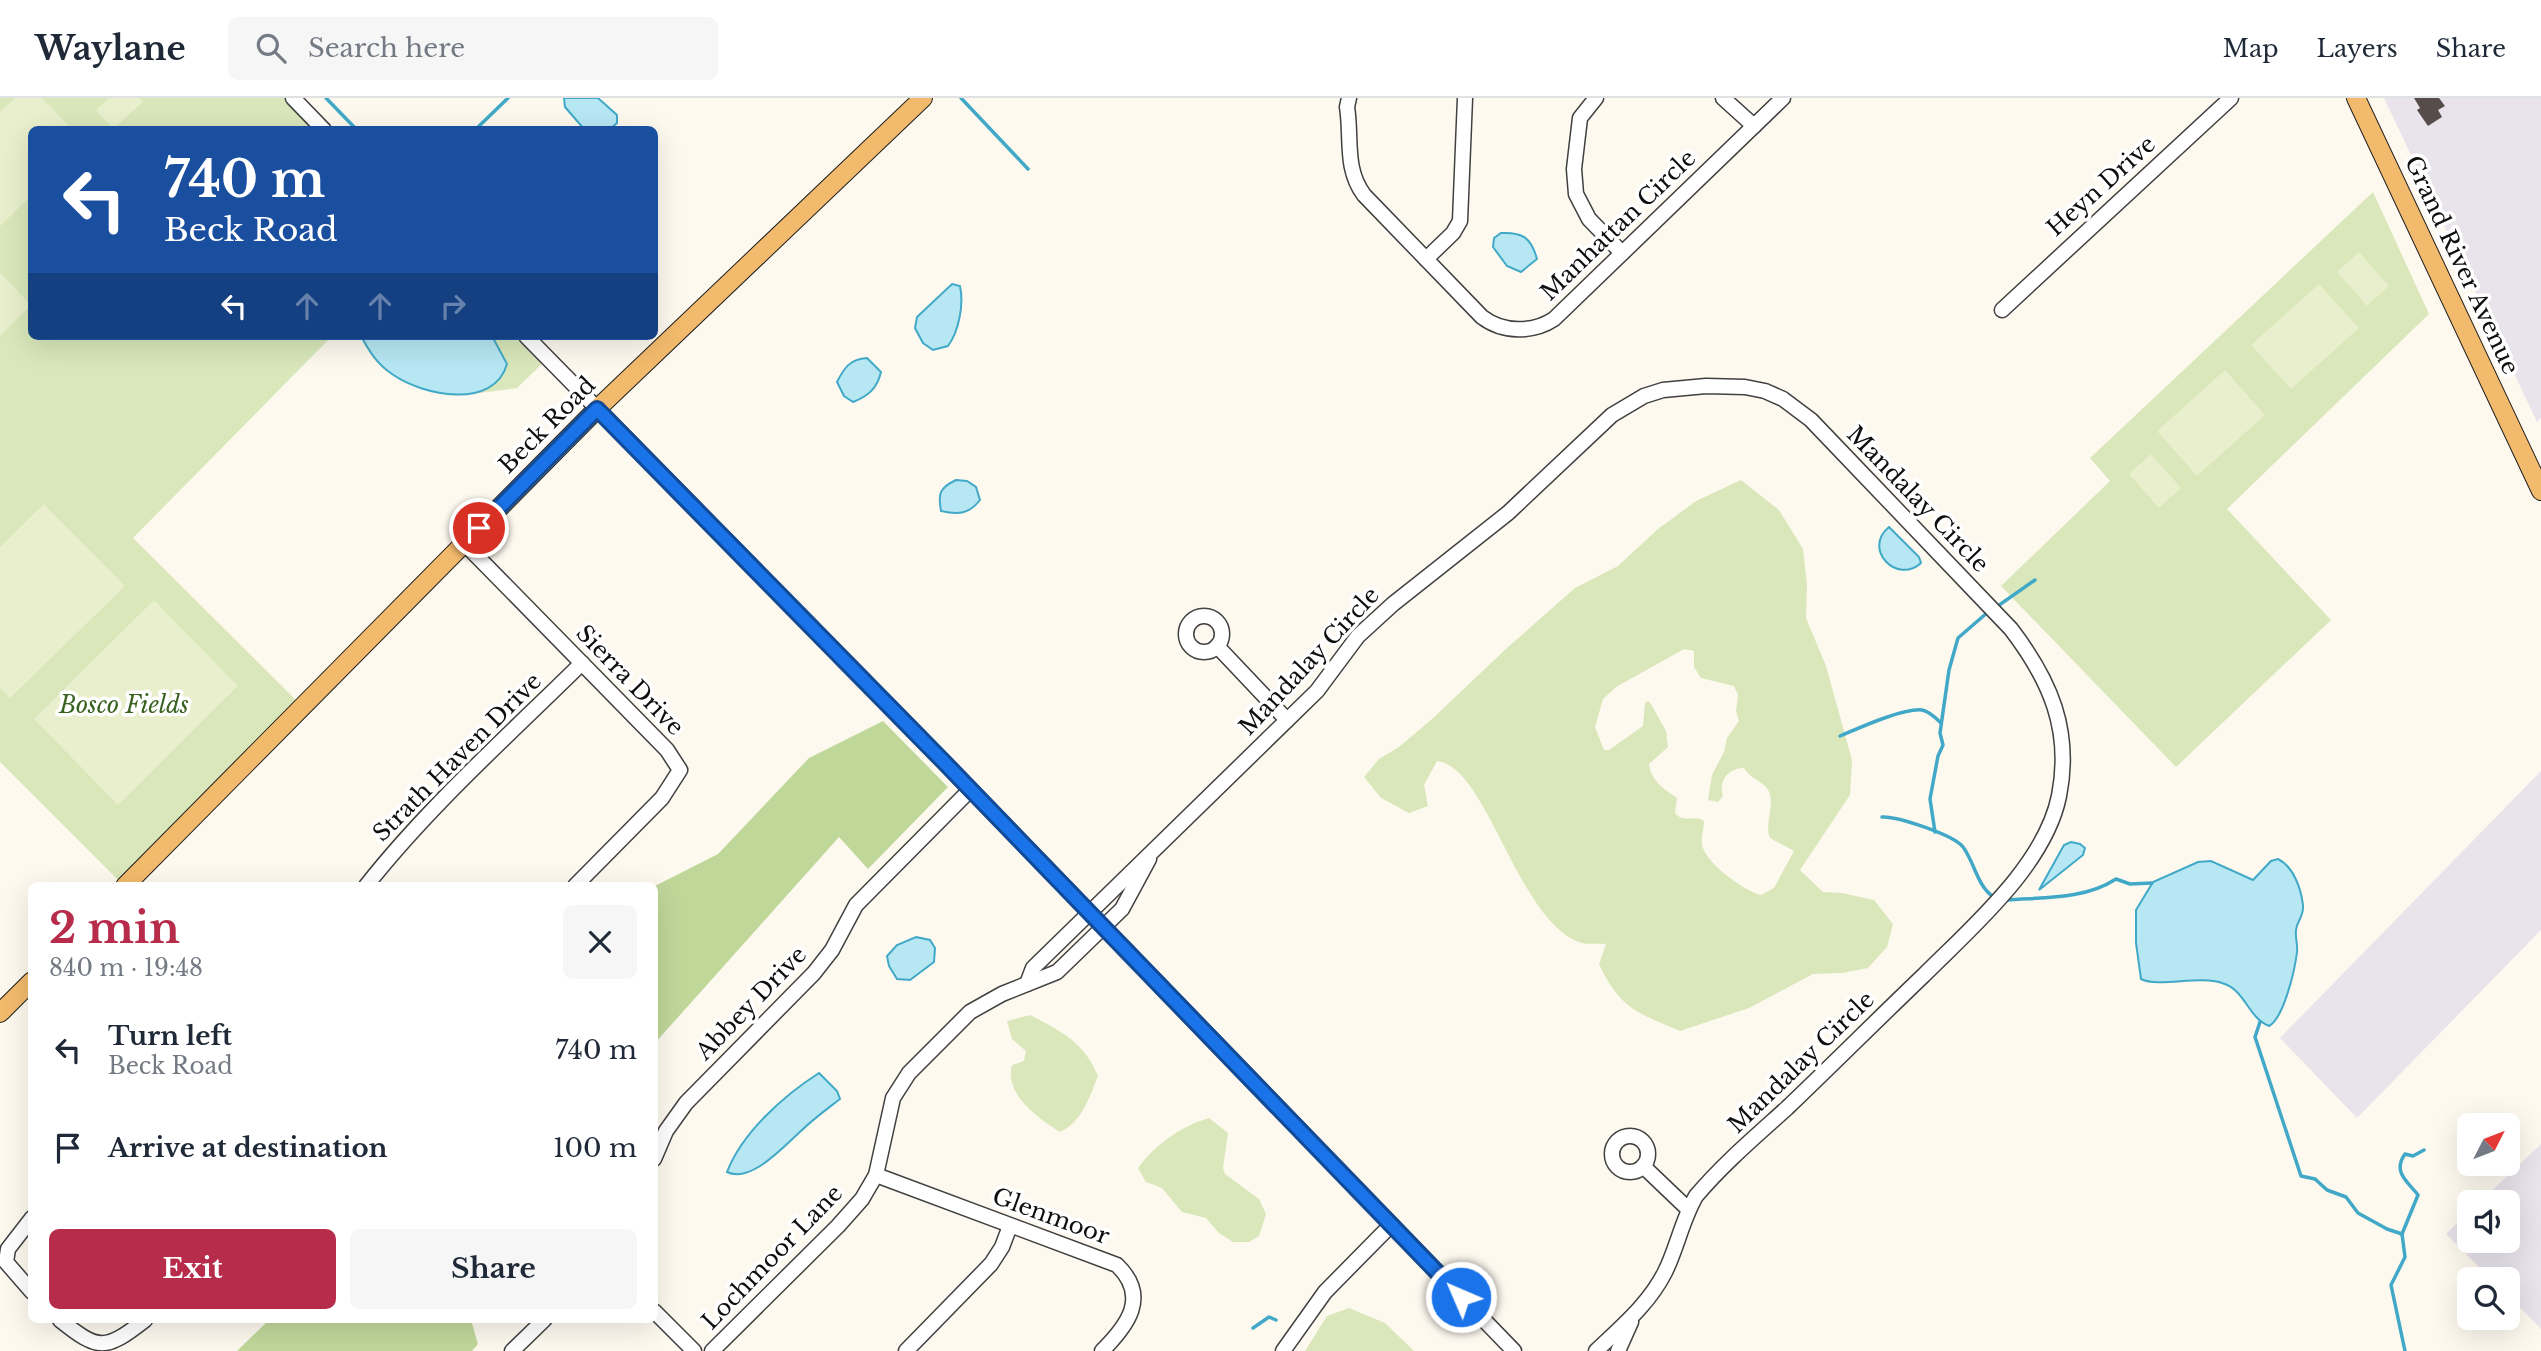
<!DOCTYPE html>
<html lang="en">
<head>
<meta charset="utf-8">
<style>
  body { margin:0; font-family:"Libre Baskerville",serif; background:#f6f6f7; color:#1f2937; height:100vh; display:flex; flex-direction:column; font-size:26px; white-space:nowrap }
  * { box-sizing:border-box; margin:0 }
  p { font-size:23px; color:#747a83 }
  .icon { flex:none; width:38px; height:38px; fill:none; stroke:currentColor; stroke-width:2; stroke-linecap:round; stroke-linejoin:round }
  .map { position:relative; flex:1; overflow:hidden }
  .drawer { position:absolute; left:28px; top:784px; width:630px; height:441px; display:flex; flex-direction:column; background:#fff; border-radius:10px; box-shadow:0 7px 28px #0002 }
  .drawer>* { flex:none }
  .guide { position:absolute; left:28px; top:28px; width:630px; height:214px; border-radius:10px; box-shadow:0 7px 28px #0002; background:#1a4fa0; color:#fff; overflow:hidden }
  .needle { width:46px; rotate:48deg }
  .tools { position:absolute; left:2457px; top:1015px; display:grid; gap:14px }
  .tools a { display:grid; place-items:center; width:63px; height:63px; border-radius:10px; background:#fff; box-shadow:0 7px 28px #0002; font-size:35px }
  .pin { position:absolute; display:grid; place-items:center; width:60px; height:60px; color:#fff; margin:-30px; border:4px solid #fff; border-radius:50%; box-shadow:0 2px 7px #0007 }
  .me { position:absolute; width:77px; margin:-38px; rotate:315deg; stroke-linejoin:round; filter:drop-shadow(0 0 5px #0008) }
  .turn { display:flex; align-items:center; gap:24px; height:147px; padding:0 21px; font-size:32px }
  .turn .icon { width:91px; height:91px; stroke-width:2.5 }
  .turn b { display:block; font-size:49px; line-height:60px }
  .lanes { display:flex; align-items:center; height:66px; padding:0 21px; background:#0003; justify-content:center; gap:35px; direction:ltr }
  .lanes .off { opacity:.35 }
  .round { display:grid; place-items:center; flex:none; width:74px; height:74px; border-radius:10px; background:#f6f6f7 }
  .headline { display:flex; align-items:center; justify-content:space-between; height:119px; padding:0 21px }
  h1 { font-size:42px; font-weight:800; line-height:52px; color:#b72c4b }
  .action { display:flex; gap:14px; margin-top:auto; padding:14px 21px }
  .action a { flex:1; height:80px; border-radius:10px; background:#b72c4b; color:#fff; font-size:28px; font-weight:800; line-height:80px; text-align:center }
  .action a+a { background:#f6f6f7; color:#1f2937 }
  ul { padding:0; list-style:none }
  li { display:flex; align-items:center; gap:21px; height:98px; padding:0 21px }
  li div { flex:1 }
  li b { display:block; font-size:26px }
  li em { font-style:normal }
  header { display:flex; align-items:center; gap:42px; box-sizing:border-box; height:98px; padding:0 35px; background:#fff; border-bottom:2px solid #e0e1e3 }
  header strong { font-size:33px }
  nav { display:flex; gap:38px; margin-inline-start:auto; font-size:24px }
  .search { width:490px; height:63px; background:#f6f6f7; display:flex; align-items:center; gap:18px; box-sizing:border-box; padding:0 24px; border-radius:10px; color:#747a83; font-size:26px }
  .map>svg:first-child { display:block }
</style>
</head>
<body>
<header>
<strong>Waylane</strong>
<div class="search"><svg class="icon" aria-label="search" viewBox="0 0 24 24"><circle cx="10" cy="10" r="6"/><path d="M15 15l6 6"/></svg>Search here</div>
<nav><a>Map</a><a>Layers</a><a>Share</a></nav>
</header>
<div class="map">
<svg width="2541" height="1253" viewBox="0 0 2541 1253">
  <rect width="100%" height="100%" fill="#fef9ef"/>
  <g fill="#e9e3ec">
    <polygon points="2384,0 2541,0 2541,320 2537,324"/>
    <polygon points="2541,673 2541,832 2357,1020 2280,940"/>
    <polygon points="2541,1046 2541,1231 2508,1197 2508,1181 2491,1181 2446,1136 2469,1114 2469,1143 2508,1143 2508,1104 2480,1104"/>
  </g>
  <g fill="#d9e7ba" fill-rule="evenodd">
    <polygon points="0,0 286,0 317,31 32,32 32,238 332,238 133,440 301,607 123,787 0,664"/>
    <polygon points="2373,94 2429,216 2227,411 2331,522 2176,669 2001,488 2110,383 2090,360"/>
    <polygon points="367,238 520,238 545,263 517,290 464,297 439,293"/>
    <path d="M 1741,382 L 1779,412 L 1803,451 L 1807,487 L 1806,520 L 1826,568 L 1852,662 L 1850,697 L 1800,772 L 1823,794 L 1842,795 L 1874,802 L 1893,826 L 1887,849 L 1868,870 L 1842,875 L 1813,876 L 1749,910 L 1680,933 C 1638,915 1620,911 1599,866 L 1606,846 C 1598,845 1586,847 1579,844 C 1516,820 1488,669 1437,663 L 1424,687 L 1428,708 L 1409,715 L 1381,700 L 1364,679 L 1379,661 L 1399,649 L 1432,621 L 1507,550 L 1575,490 L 1618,468 L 1658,431 L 1696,403 ZM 1684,551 L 1694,553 L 1694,569 L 1701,580 L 1734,588 L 1738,597 L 1736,613 L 1739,623 L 1727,640 L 1724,654 L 1712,677 L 1708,702 L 1718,704 L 1723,698 C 1718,682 1729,670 1744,670 C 1751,682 1766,684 1769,694 C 1775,709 1764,726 1770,740 L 1794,753 L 1774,790 L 1761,797 C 1744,793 1704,764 1702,746 C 1701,738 1704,731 1704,723 C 1694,716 1684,726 1675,715 L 1677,700 C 1664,691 1651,683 1649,666 L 1668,649 L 1666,633 L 1651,606 L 1648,603 L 1645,605 L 1643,628 L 1609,652 L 1604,652 L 1595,629 L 1603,601 L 1616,589 Z"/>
    <path d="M 1030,917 C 1060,932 1085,945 1098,978 C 1089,1000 1082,1024 1060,1034 C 1038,1020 1004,996 1012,967 L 1024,963 L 1026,953 L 1012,941 L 1007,923 Z"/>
    <path d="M 1209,1020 L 1228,1035 L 1223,1070 L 1225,1076 L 1259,1101 L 1266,1116 L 1259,1138 L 1249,1144 L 1233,1144 L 1219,1135 L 1206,1120 L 1182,1114 L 1162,1090 L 1146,1084 L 1138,1070 C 1155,1047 1181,1028 1209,1020 Z"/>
    <polygon points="1349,1210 1385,1225 1414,1253 1305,1253 1327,1218"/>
  </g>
  <g fill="#c0d79a">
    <polygon points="883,623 948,689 868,771 839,739 655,945 655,788 718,756 809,660"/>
    <polygon points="269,1222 471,1222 478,1246 472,1253 237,1253"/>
  </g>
  <g fill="#e9efcc">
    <polygon points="15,0 42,0 72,31 32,32 31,98 0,128 0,14"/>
    <polygon points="109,0 140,0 143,4 113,31 96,12"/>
    <polygon points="2359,154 2389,188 2367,208 2337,174"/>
    <polygon points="0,175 31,207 0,238"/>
    <polygon points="2319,186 2359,230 2291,291 2251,247"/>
    <polygon points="2225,272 2265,317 2197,378 2157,333"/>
    <polygon points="2151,356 2181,390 2159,410 2129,376"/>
    <polygon points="44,406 125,488 10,600 0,590 0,449"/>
    <polygon points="154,502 238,588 118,707 34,621"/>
  </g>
  <g fill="#b6e7f3" stroke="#41a9c7" stroke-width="2">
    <polygon points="564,0 598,0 617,17 617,25 610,31 584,31 565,9"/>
    <path d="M 1501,135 C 1522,134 1531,139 1537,161 L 1521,174 L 1507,168 L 1493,149 L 1494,140 Z"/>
    <path d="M 952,186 L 960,188 C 964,206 959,233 948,248 L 933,252 L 923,245 L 915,230 L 917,219 Z"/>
    <path d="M 361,238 L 492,238 L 507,266 C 494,312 423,298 392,276 C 377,266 369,253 361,238 Z"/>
    <path d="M 867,260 L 881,274 C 877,291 868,298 853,304 L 844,298 L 837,284 C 844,270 850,261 867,260 Z"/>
    <path d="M 956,382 L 967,383 L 976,389 L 980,402 C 969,416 959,417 941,413 C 938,396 939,390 956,382 Z"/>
    <path d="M 1889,429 L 1919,459 L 1921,465 C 1897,487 1862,451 1889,429 Z"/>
    <polygon points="2071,744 2080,746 2085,750 2083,757 2039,792 2064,747"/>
    <path d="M 2278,761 C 2294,769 2301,791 2303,807 C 2304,819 2297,822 2296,832 C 2295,840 2298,847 2297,854 C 2295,871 2284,920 2269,928 C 2247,919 2246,892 2222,885 C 2199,877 2159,890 2141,881 L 2136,845 L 2136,812 L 2153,784 L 2198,764 L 2211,763 L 2253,782 L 2271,763 Z"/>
    <polygon points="916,839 930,842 935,850 934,864 910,882 897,881 889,868 887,858 897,847"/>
    <path d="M 819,975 L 837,993 L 840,1001 C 827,1011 813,1021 801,1033 C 785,1047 751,1086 727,1074 C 742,1035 783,998 819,975 Z"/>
  </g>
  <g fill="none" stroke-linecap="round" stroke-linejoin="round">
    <g stroke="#41a9c7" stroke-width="3.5">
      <polyline points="326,0 357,32"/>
      <polyline points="961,0 1028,71"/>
      <polyline points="475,32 508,0"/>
      <polyline points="1995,510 2035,482"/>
      <path d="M 1840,638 C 1859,630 1903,610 1922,612 C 1929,613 1936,620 1941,625"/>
      <path d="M 1882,719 C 1897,718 1954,737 1963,749 C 1975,765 1977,789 1995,800"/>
      <polyline points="1935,734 1930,701 1938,658 1943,647 1940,635 1949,572 1958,540 1988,514"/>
      <path d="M 2006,802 C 2042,799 2084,802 2116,781 L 2130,786 L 2152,785"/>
      <polyline points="2260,924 2255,939 2301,1078 2315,1081 2327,1092 2346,1099 2358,1115 2387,1131 2402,1136"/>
      <polyline points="1253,1230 1269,1219 1276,1222"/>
      <path d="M 2405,1253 L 2391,1187 L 2405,1159 L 2402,1136 L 2418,1097 C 2408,1084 2392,1074 2405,1056 L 2413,1058 L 2424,1052"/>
    </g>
  </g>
  <polygon fill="#564d4b" points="2414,0 2439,0 2445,8 2438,12 2442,19 2428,28 2417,12 2420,10"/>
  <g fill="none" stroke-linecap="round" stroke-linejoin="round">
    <defs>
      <g id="minor">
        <polyline points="293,0 324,32"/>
        <path d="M 1349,0 L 1347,9 C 1352,40 1344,70 1364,97 L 1482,219 C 1503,235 1533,235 1554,221 L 1783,0"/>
        <polyline points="1596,0 1580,20 1574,71 1576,96 1589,121 1622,155"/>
        <polyline points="1723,0 1754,28"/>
        <polyline points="1426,161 1453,135 1460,123 1465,0"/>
        <polyline points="2002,212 2231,0"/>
        <polyline points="526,238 941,661 1514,1253"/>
        <polyline points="464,445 667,652 680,672 662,700 575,788"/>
        <circle cx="1204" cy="536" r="18"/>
        <polyline points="1217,548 1287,622"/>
        <path d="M 366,788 C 430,707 509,637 582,565"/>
        <path d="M 1027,886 L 1033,870 L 1317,593 L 1358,538 L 1393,506 L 1508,415 L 1612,317 L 1644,298 L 1663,292 L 1706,288 L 1745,289 L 1765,293 L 1783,301 L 1811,322 L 2011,531 C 2050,582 2072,632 2059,698 C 2045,767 1972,829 1924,877 C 1878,921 1833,966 1787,1010 C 1756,1038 1723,1066 1696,1098 C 1682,1122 1677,1150 1665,1174 C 1649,1206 1621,1229 1596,1253"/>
        <circle cx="1630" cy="1056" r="18"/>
        <polyline points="654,1061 666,1033 686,1005 814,875 832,852 856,807 970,692"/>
        <polyline points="1643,1068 1688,1111"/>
        <path d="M 876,1077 L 1117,1167 C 1150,1199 1127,1228 1102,1253"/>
        <polyline points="32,1120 8,1151 6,1164 32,1194"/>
        <polyline points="654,1213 694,1253"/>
        <path d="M 60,1222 C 99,1253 105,1253 145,1222"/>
        <polyline points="512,1253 544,1222"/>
        <polyline points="712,1253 838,1128 862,1101 876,1077 893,1000 909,975 970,914 1002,896 1057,874 1122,811 1149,761"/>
        <polyline points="906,1253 991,1166 1002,1149 1010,1128"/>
        <polyline points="1283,1253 1325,1194 1391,1127"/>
        <polyline points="1618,1253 1631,1224"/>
      </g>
      <g id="major">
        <polyline points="2356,0 2541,393"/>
        <polyline points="125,788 597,311 923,0"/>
        <polyline points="0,915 32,883"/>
      </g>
    </defs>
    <use href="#minor" stroke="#414141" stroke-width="17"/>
    <use href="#major" stroke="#1f1f1f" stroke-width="20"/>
    <use href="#minor" stroke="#fff" stroke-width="14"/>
    <use href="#major" stroke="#f2ba6c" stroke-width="18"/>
  </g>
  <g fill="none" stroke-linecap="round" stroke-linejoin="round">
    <defs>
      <polyline id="route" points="479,430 597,311 941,661 1461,1199"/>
    </defs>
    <use href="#route" stroke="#114b97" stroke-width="18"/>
    <use href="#route" stroke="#1a73e8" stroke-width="12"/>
  </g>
  <g text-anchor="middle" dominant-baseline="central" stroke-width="7" stroke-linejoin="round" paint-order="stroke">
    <g font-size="23" fill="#0e0e0e" stroke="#fff">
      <text transform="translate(2101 88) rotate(-42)">Heyn Drive</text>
      <text transform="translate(1618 127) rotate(-44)">Manhattan Circle</text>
      <text transform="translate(2462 167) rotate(65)">Grand River Avenue</text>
      <text transform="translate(547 327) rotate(-45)">Beck Road</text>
      <text transform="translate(1918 401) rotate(46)">Mandalay Circle</text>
      <text transform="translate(1309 563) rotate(-47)">Mandalay Circle</text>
      <text transform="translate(630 582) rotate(46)">Sierra Drive</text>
      <text transform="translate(457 659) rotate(-45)">Strath Haven Drive</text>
      <text transform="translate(751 905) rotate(-46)">Abbey Drive</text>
      <text transform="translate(1801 964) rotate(-44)">Mandalay Circle</text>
      <text transform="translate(1051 1118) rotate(20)">Glenmoor</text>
      <text transform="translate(772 1159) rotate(-46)">Lochmoor Lane</text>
    </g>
    <g font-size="23" font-style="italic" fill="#3a6321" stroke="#fff">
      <text x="124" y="607">Bosco Fields</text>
    </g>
  </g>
</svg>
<div class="tools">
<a><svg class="needle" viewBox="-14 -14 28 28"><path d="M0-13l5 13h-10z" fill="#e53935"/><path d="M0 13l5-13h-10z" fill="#747a83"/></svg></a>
<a><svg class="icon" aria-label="sound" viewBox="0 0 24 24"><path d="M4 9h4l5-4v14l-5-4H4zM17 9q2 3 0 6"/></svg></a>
<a><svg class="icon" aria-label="search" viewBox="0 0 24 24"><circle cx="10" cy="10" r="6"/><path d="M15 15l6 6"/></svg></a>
</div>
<div class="pin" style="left:479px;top:430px;background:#d93025"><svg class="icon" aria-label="arrive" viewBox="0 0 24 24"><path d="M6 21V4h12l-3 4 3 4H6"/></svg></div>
<svg class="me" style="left:1461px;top:1199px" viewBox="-20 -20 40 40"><circle r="17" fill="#1a73e8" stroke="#fff" stroke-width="3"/><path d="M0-11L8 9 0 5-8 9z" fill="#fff"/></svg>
<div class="guide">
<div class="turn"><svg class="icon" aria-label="left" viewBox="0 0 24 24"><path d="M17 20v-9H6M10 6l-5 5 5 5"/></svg><div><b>740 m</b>Beck Road</div></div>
<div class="lanes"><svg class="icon" aria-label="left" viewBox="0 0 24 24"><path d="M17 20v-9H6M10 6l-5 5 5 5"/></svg><svg class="icon off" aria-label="ahead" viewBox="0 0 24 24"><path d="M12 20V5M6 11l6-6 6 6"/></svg><svg class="icon off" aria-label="ahead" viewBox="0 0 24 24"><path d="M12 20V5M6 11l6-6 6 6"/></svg><svg class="icon off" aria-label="right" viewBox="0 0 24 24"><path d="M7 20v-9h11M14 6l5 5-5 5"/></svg></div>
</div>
<section class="drawer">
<div class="headline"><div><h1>2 min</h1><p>840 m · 19:48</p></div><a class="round"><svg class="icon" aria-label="close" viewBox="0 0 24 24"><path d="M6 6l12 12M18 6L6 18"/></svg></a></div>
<ul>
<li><svg class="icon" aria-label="left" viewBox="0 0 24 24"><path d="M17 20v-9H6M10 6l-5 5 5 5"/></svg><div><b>Turn left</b><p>Beck Road</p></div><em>740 m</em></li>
<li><svg class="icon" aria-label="arrive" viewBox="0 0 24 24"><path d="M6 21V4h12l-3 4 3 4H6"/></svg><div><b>Arrive at destination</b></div><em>100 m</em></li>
</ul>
<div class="action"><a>Exit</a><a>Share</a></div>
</section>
</div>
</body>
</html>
